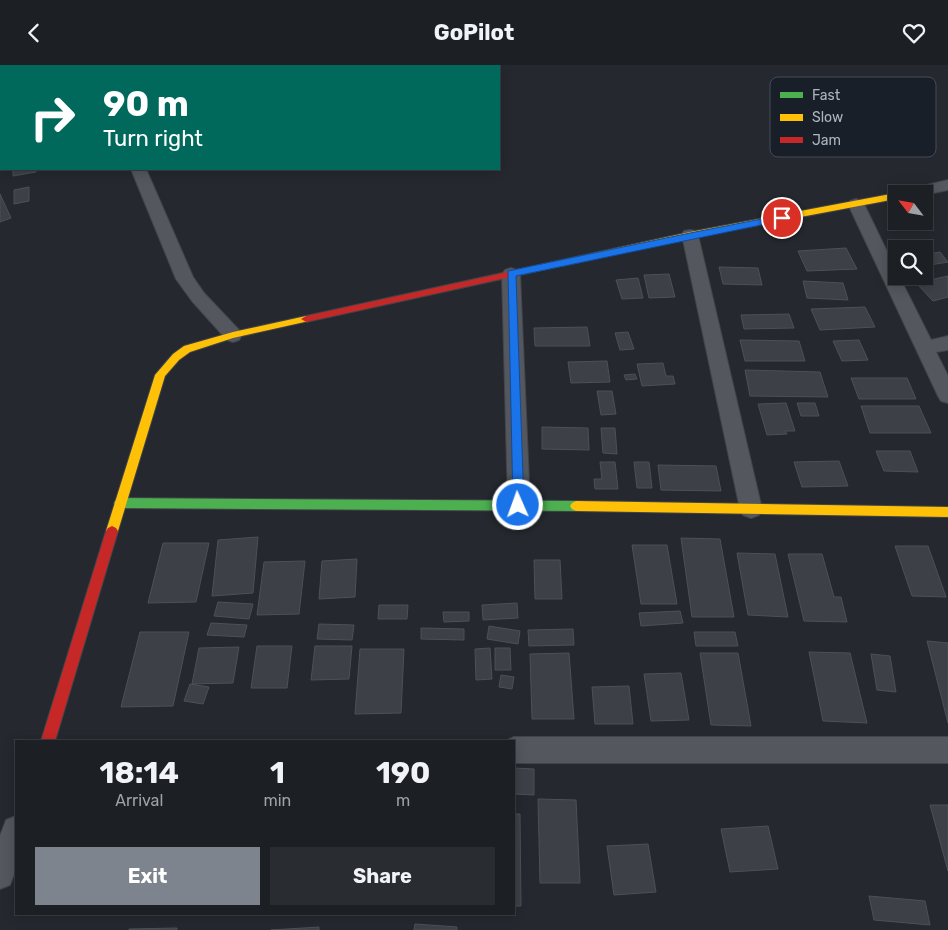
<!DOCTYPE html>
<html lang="en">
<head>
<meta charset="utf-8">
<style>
  body { margin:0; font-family:Rubik,sans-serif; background:#292c30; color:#f1f3f6; height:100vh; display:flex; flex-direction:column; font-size:19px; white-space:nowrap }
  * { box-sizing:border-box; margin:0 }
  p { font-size:16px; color:#a0a2a6 }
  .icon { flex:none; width:28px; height:28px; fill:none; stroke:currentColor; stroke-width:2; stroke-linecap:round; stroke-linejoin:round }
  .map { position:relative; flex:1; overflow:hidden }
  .details { position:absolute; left:15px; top:675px; width:500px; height:175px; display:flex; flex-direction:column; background:#1c1f23; border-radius:0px; box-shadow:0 2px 12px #0003,0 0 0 1px #3a3d41 }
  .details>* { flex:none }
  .hud { position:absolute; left:0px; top:0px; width:500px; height:105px; box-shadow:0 2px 12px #0003,0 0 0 1px #3a3d41; background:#00695c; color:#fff; overflow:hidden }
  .needle { width:32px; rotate:301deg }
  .fabs { position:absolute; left:888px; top:120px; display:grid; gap:10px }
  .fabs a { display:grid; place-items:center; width:45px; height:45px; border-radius:0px; background:#1c1f23; box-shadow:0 2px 12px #0003,0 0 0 1px #3a3d41; font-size:25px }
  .pin { position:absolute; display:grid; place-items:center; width:42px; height:42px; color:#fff; margin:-21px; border:2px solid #fff; border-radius:50%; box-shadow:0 1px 5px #0007 }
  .me { position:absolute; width:55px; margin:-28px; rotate:358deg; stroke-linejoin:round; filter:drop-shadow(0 0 4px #0008) }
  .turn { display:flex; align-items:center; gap:18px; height:105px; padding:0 20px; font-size:22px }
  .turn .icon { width:65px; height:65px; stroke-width:2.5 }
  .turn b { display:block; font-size:35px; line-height:42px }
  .eta { display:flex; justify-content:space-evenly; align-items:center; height:85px; text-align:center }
  .eta b { font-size:30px; font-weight:700; line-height:35px }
  .cta { display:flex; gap:10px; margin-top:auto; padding:10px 20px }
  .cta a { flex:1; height:58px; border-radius:0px; background:#7e848e; color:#fff; font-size:20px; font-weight:700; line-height:58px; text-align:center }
  .cta a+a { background:#292c30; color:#f1f3f6 }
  header { display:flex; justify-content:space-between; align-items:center; height:65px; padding:0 20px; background:#1c1f23; font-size:22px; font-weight:700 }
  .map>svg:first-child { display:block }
</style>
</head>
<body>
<header><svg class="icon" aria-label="back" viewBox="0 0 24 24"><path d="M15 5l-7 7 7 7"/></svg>GoPilot<svg class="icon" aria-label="heart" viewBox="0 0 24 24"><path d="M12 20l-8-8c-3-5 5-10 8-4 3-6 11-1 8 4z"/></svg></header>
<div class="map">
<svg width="948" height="865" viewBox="0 0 948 865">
  <rect width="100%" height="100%" fill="#25292f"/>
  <g fill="#3d4046" stroke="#4c5057">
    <polygon points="13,104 36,104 36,107 13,111"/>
    <polygon points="29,122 29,136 14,139 14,125"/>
    <polygon points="0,129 11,153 0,157"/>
    <polygon points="846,183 857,204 807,206 798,186"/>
    <polygon points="940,187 948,197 924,201 924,190"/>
    <polygon points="719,202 758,203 762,220 723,219"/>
    <polygon points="669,209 675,232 649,233 644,210"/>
    <polygon points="948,211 948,232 933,236 916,218"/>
    <polygon points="638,213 643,233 622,234 616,215"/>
    <polygon points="803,216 843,218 848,235 807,233"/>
    <polygon points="865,242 875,262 820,265 811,244"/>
    <polygon points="789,249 794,263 744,264 741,250"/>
    <polygon points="587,262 590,281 535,281 534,263"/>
    <polygon points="628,267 634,284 620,285 615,268"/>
    <polygon points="740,275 799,276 805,296 745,296"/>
    <polygon points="859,275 868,295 842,296 833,276"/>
    <polygon points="607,296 610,317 571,318 568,297"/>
    <polygon points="663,298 666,311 673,311 675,319 642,321 637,299"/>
    <polygon points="745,305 820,307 828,332 750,331"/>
    <polygon points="635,309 637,314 626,315 624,310"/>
    <polygon points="851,313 907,313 916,334 859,334"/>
    <polygon points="597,326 612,326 616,349 601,350"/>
    <polygon points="786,338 795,366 785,366 787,369 767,370 758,339"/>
    <polygon points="797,338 815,338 819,351 801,351"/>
    <polygon points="861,341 919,341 931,368 870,368"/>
    <polygon points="542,362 588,363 589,385 542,384"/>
    <polygon points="601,363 615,363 617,389 603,388"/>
    <polygon points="876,386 910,386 918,407 884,406"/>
    <polygon points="839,396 848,421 802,422 794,397"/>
    <polygon points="600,397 615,397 618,424 595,424 594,414 602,414"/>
    <polygon points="634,397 649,397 652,423 637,423"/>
    <polygon points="658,400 716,401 721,426 661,425"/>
    <polygon points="258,472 253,528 212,531 218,475"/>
    <polygon points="681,473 720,474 734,552 692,552"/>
    <polygon points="163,478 209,478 196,537 148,538"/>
    <polygon points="632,480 667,480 677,539 641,539"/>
    <polygon points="895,481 928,481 946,532 912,531"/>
    <polygon points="737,488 775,489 788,552 748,550"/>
    <polygon points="788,489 822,489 834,532 841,532 847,557 804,556"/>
    <polygon points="357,494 355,532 319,534 322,496"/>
    <polygon points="534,495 560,495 562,534 535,534"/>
    <polygon points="305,496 299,549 257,550 264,497"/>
    <polygon points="218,537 253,539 249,554 214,551"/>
    <polygon points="517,538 518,553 483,555 482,540"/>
    <polygon points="379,540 408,540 407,554 378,554"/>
    <polygon points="680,546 683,558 641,561 639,548"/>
    <polygon points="443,547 469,547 469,556 444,557"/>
    <polygon points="211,558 247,560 244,572 207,570"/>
    <polygon points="319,559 354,560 352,575 317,574"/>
    <polygon points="489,561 520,566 518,579 487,574"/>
    <polygon points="421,563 464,564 464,575 421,574"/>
    <polygon points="573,564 574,580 529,581 528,565"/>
    <polygon points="140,567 189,567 173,641 121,642"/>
    <polygon points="694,567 735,567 738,581 696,581"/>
    <polygon points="927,576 948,578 948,658"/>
    <polygon points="257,581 292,581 287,623 251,623"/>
    <polygon points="315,581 352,581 349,614 311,615"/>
    <polygon points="239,582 233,618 192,619 199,583"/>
    <polygon points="490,583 492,614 476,615 475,584"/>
    <polygon points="495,583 510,583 511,605 495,605"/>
    <polygon points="360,584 404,584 401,648 355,649"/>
    <polygon points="809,587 850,588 867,658 823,656"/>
    <polygon points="569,588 574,654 532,654 530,589"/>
    <polygon points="700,588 738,588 751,661 711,660"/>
    <polygon points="871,589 890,591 896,627 877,625"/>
    <polygon points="681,608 689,655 651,656 644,609"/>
    <polygon points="501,610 514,612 512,624 499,622"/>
    <polygon points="190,619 209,622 203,639 184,636"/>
    <polygon points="629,621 633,659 595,659 592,622"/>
    <polygon points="514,703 534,704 534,730 514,729"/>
    <polygon points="538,734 576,735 580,818 540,818"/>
    <polygon points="930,740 948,740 948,806"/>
    <polygon points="514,749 520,749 521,841 514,841"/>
    <polygon points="768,761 778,804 730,807 721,764"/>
    <polygon points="648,779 656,827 614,830 607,781"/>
    <polygon points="869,831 925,836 930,860 874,855"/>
    <polygon points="415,859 457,862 457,865 414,865"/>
    <polygon points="319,862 319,865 271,865"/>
    <polygon points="177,863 177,865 129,865 129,864"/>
  </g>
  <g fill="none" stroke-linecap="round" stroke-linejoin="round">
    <defs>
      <polygon id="lane" points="56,0 64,0 64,1 57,1"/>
      <g id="street">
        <polygon points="86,0 100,0 101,1 87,1"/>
        <rect x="0" y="69" width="1" height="8"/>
        <polygon points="131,104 146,104 193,212 204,228 239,265 242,270 239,275 233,277 227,275 192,236 176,214"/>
        <polygon points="948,115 948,125 924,130 900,129 902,126"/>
        <polygon points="856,134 862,136 864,139 896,205 896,211 899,211 931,275 948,271 948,285 936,287 948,311 948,338 941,336 938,331 848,139 850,136"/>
        <polygon points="690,165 696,166 698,170 762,444 759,450 751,453 743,450 740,444 682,170 684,166"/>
        <polygon points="511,203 517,205 520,209 530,440 527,446 519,449 511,446 508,440 502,209 505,205"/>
        <polygon points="514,672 948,672 948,698 514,698 514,676 505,676"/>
        <polygon points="16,751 16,804 10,820 0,824 0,771 6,755"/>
      </g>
      <polygon id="fast" points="120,433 576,436 580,438 582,441 580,444 576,446 120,443 116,441 114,438 116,435"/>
      <g id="slow">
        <polygon points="896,128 896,134 690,173 562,201 558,198 562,195 690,167"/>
        <polygon points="306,251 311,254 309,256 233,273 190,287 179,295 165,311 118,466 116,469 112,471 108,469 106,466 155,310 173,289 184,281 233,267"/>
        <polygon points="576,436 948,442 948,452 576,446 572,444 570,441 572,438"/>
      </g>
      <g id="jam">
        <polygon points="562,195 565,196 565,200 306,257 301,254 306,251"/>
        <polygon points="112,461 116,463 118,466 55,676 41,676 106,466 108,463"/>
      </g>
    </defs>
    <use href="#lane" stroke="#414448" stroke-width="2"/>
    <use href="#street" stroke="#414448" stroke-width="2"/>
    <use href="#fast" stroke="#414448" stroke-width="2"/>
    <use href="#slow" stroke="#414448" stroke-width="2"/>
    <use href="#jam" stroke="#414448" stroke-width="2"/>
    <use href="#lane" fill="#54575e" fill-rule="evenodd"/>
    <use href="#street" fill="#54575e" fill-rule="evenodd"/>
    <use href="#fast" fill="#4caf50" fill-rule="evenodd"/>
    <use href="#slow" fill="#ffc107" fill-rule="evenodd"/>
    <use href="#jam" fill="#c62828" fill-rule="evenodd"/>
  </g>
  <polygon fill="#1a73e8" stroke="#114b97" points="782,150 785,151 785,155 516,211 524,440 523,444 514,444 513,440 508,206 690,168"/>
  <rect x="770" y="12" width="166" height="80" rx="8" fill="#191f29" stroke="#464c57" stroke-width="1"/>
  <rect x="780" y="27" width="23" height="6" fill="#4caf50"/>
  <rect x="780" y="49" width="23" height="7" fill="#ffc107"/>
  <rect x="780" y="72" width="23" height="6" fill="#c62828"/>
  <g font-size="14" fill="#aeb5c1">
    <text x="812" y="35">Fast</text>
    <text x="812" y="57">Slow</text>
    <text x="812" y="80">Jam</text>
  </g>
</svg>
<div class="fabs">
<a><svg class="needle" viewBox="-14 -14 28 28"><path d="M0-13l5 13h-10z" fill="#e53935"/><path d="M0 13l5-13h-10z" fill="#a0a2a6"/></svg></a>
<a><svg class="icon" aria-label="search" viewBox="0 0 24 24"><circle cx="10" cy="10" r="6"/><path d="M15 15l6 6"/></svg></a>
</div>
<div class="pin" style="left:782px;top:153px;background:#d93025"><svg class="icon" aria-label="arrive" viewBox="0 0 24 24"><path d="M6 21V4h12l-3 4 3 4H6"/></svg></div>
<svg class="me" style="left:518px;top:440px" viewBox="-20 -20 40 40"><circle r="17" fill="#1a73e8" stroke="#fff" stroke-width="3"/><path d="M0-11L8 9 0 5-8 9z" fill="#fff"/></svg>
<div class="hud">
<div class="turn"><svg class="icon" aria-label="right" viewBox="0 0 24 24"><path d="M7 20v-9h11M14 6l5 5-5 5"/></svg><div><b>90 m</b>Turn right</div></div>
</div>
<section class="details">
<div class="eta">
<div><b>18:14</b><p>Arrival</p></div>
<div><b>1</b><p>min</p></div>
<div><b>190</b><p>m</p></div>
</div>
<div class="cta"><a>Exit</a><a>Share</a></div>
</section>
</div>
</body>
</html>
